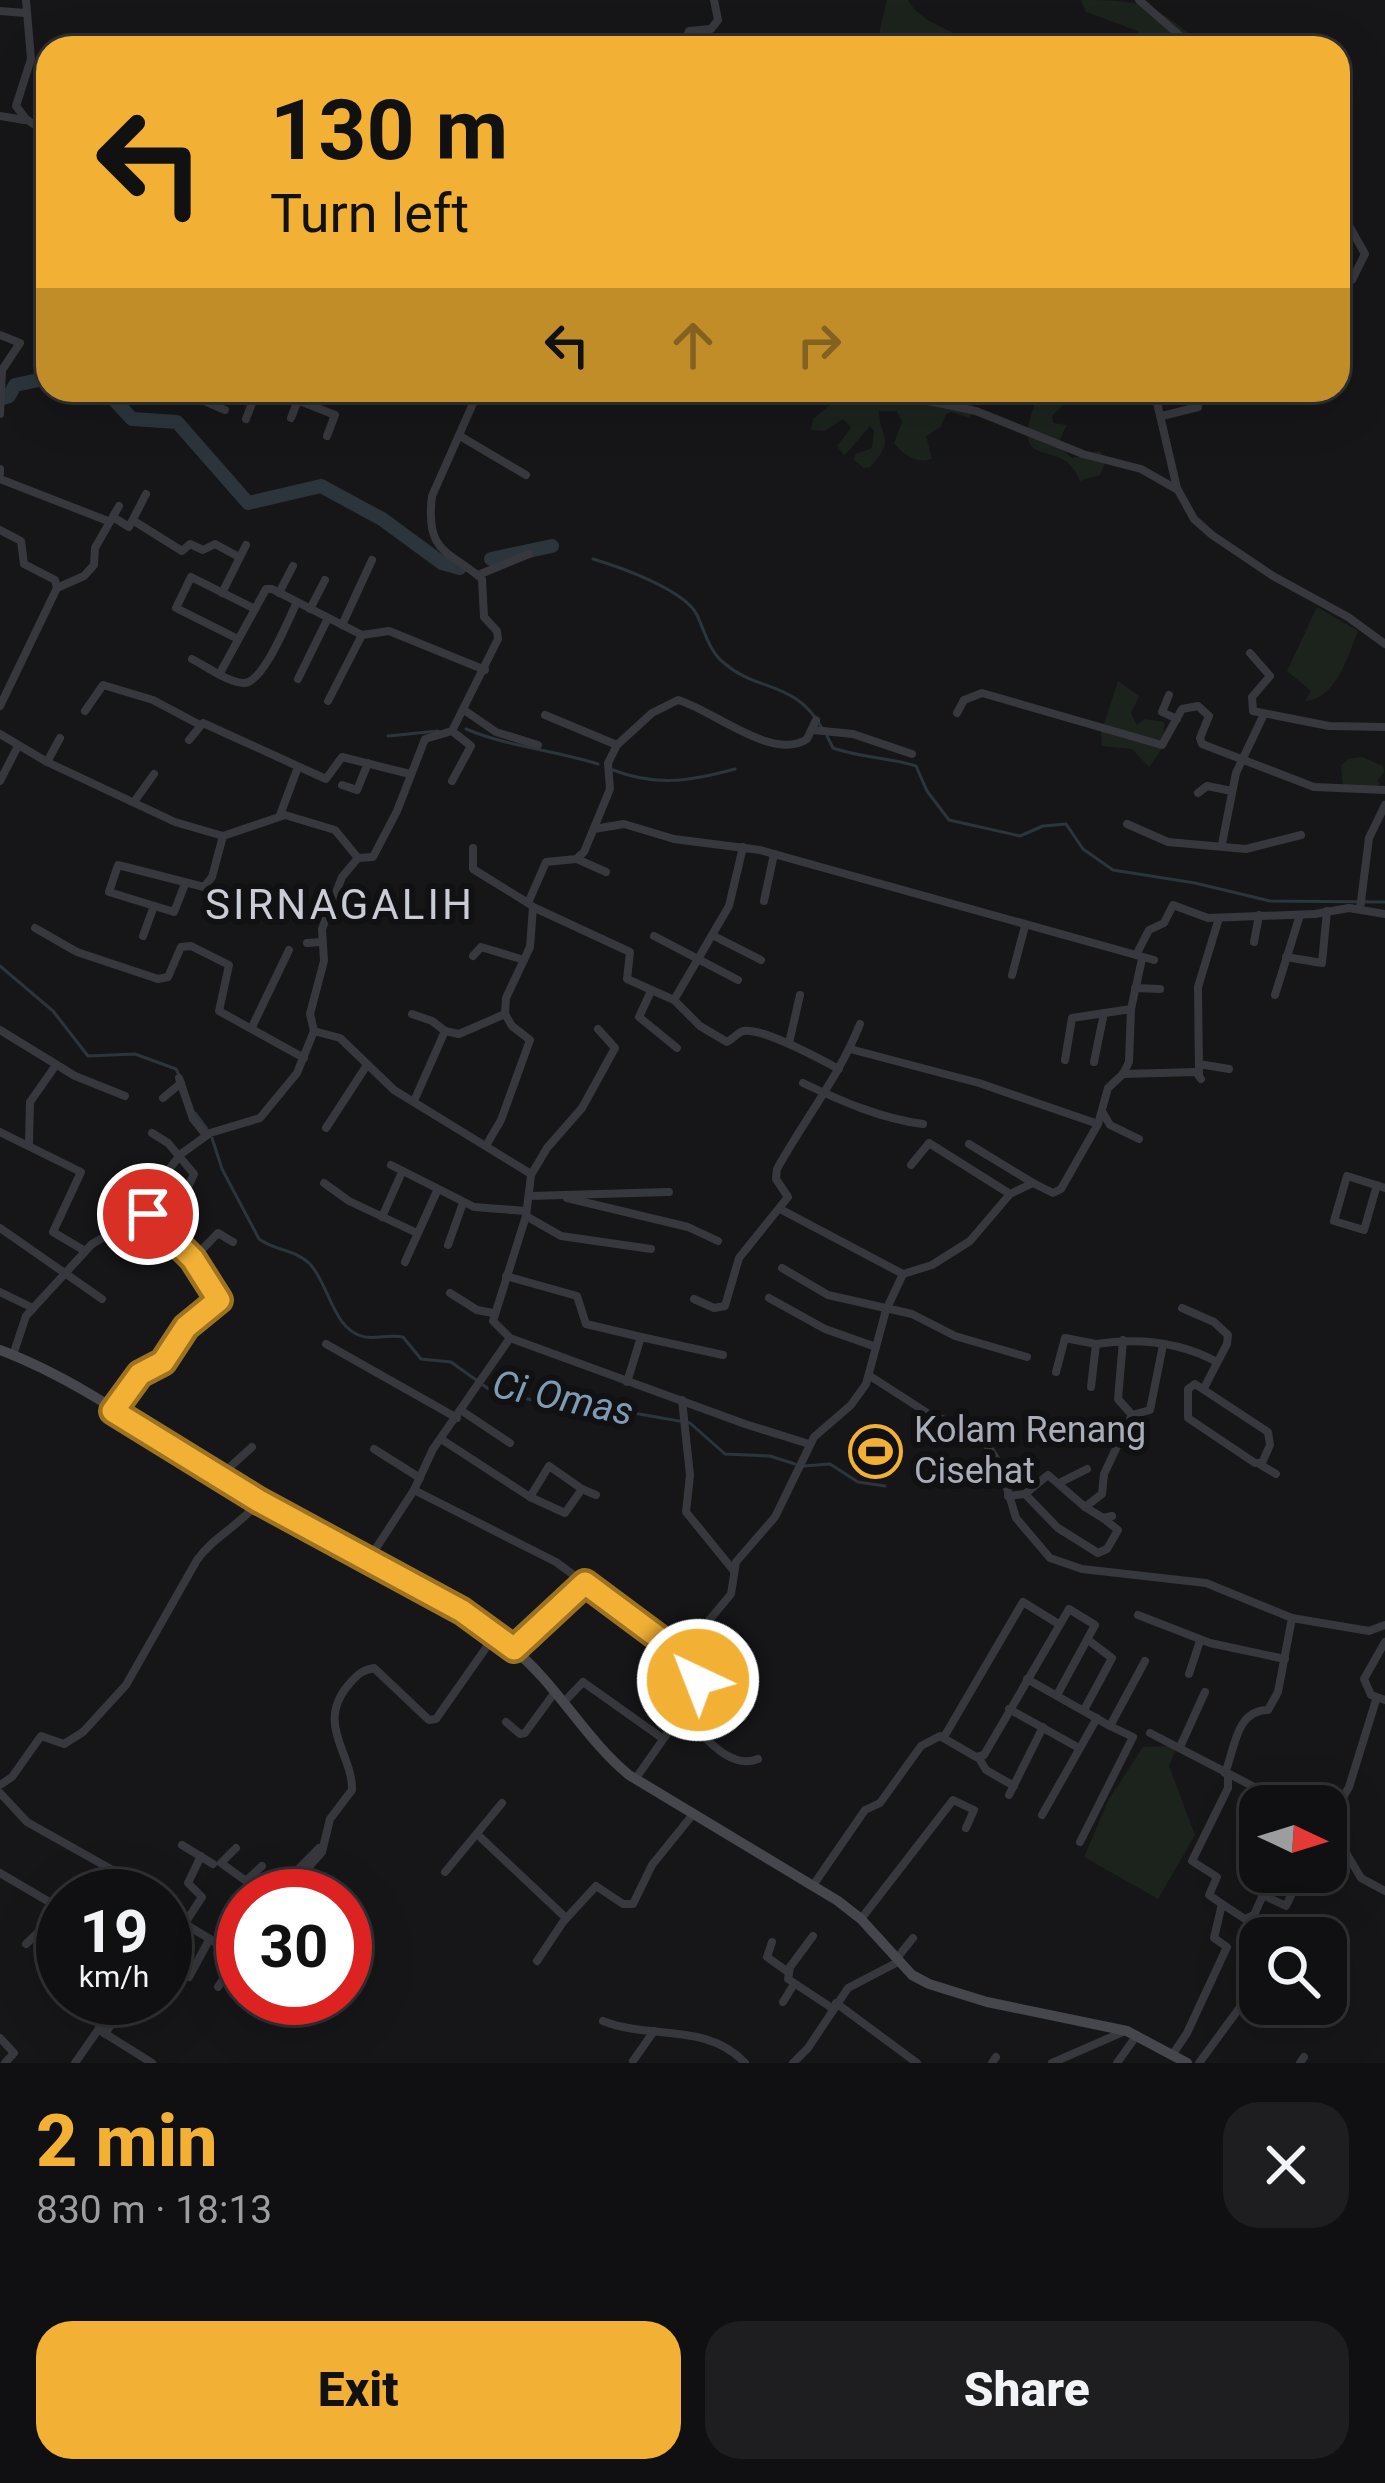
<!DOCTYPE html>
<html lang="en">
<head>
<meta charset="utf-8">
<style>
  body { margin:0; font-family:Roboto,sans-serif; background:#1e1e20; color:#f1f3f6; height:100vh; display:flex; flex-direction:column; font-size:45px; white-space:nowrap }
  * { box-sizing:border-box; margin:0 }
  p { font-size:39px; color:#9c9d9f }
  .icon { flex:none; width:66px; height:66px; fill:none; stroke:currentColor; stroke-width:2; stroke-linecap:round; stroke-linejoin:round }
  .map { position:relative; height:2063px; overflow:hidden }
  .side { display:flex; flex-direction:column; background:#101012; flex:1 }
  .side>* { flex:none }
  .hud { position:absolute; left:36px; top:36px; width:1314px; height:366px; border-radius:36px; box-shadow:0 12px 48px #0002,0 0 0 3px #303032; background:#f2b134; color:#111; overflow:hidden }
  .needle { width:78px; rotate:94deg }
  .fabs { position:absolute; left:1239px; top:1785px; display:grid; gap:24px }
  .fabs a { display:grid; place-items:center; width:108px; height:108px; border-radius:24px; background:#101012; box-shadow:0 12px 48px #0002,0 0 0 3px #303032; font-size:60px }
  .speed { position:absolute; left:36px; top:1869px; display:flex; gap:24px; font-size:60px; font-weight:700; text-align:center }
  .speed>* { display:grid; place-content:center; width:156px; height:156px; border-radius:50%; background:#101012; box-shadow:0 12px 48px #0002,0 0 0 3px #303032; line-height:1 }
  .speed small { font-size:30px; font-weight:400 }
  .speed .limit { border:18px solid #d22; background:#fff; color:#111 }
  .pin { position:absolute; display:grid; place-items:center; width:102px; height:102px; color:#fff; margin:-51px; border:6px solid #fff; border-radius:50%; box-shadow:0 3px 12px #0007 }
  .me { position:absolute; width:132px; margin:-66px; rotate:317deg; stroke-linejoin:round; filter:drop-shadow(0 0 9px #0008) }
  .turn { display:flex; align-items:center; gap:42px; height:252px; padding:0 36px; font-size:54px }
  .turn .icon { width:156px; height:156px; stroke-width:2.5 }
  .turn b { display:block; font-size:84px; line-height:102px }
  .lanes { display:flex; align-items:center; height:114px; padding:0 36px; background:#0003; justify-content:center; gap:60px; direction:ltr }
  .lanes .off { opacity:.35 }
  .round { display:grid; place-items:center; flex:none; width:126px; height:126px; border-radius:36px; background:#1e1e20 }
  .head { display:flex; align-items:center; justify-content:space-between; height:204px; padding:0 36px }
  h1 { font-size:72px; font-weight:800; line-height:90px; color:#f2b134 }
  .primary-button { display:flex; gap:24px; margin-top:auto; padding:24px 36px }
  .primary-button a { flex:1; height:138px; border-radius:36px; background:#f2b134; color:#111; font-size:48px; font-weight:800; line-height:138px; text-align:center }
  .primary-button a+a { background:#1e1e20; color:#f1f3f6 }
  .map>svg:first-child { display:block }
</style>
</head>
<body>
<div class="map">
<svg width="1385" height="2063" viewBox="0 0 1385 2063">
  <rect width="100%" height="100%" fill="#161618"/>
  <g fill="#1c231d">
    <path d="M 887,0 L 908,0 C 921,25 954,27 973,48 L 886,48 L 879,34 Z"/>
    <path d="M 1081,0 C 1147,0 1156,5 1206,48 L 1135,48 L 1138,31 L 1086,12 Z"/>
    <path d="M 801,390 L 978,390 L 970,418 L 951,412 L 946,414 L 941,427 L 926,436 L 932,458 C 919,466 902,454 894,443 L 902,422 L 897,411 L 879,411 C 880,440 897,438 870,467 L 864,468 L 854,460 L 855,454 L 872,448 L 874,431 L 870,426 L 844,456 L 837,446 L 851,428 L 843,419 L 824,431 L 811,430 L 813,419 L 836,400 L 822,392 L 801,398 Z"/>
    <path d="M 1040,390 L 1068,390 L 1065,402 L 1052,416 L 1053,423 L 1067,425 L 1057,445 L 1072,458 L 1100,451 L 1105,463 L 1100,475 L 1080,481 C 1063,431 1002,482 1040,390 Z"/>
    <path d="M 1317,607 L 1358,631 C 1348,656 1336,699 1305,701 L 1311,691 L 1287,671 Z"/>
    <polygon points="1118,681 1139,696 1131,713 1137,725 1144,719 1164,722 1163,747 1149,767 1132,749 1102,746 1101,733"/>
    <polygon points="1362,757 1383,766 1384,772 1377,781 1380,783 1378,787 1343,787 1341,766 1348,759"/>
    <polygon points="1177,1746 1169,1766 1195,1835 1158,1899 1084,1857 1109,1799 1143,1747"/>
  </g>
  <g fill="none" stroke-linecap="round" stroke-linejoin="round">
    <g stroke="#2c353c" stroke-width="3">
      <path d="M 593,559 C 620,567 685,590 697,615 C 705,632 709,651 724,663 C 757,692 795,680 822,728"/>
      <path d="M 466,729 C 509,747 554,750 598,764"/>
      <polyline points="388,736 438,731"/>
      <path d="M 827,736 L 833,748 C 861,758 888,757 916,766 L 927,791 L 949,820 L 1020,836 L 1043,826 L 1066,824 L 1083,849 L 1113,870 L 1195,883 L 1270,901 L 1385,902"/>
      <path d="M 613,770 C 657,787 691,781 735,769"/>
      <polyline points="0,966 53,1011 88,1056 135,1054 176,1069 180,1077"/>
      <polyline points="195,1113 207,1129"/>
      <path d="M 212,1138 L 222,1169 L 259,1239 C 275,1251 295,1249 310,1264 C 330,1286 333,1331 365,1337 C 378,1339 390,1334 403,1337 L 421,1359 L 451,1362 L 490,1390 L 503,1393 L 569,1409 L 611,1409 L 690,1423 L 725,1454 L 770,1456 L 795,1464"/>
      <polyline points="804,1466 830,1464 858,1482 885,1486"/>
    </g>
    <g stroke="#2c353c" stroke-width="14">
      <polyline points="105,390 132,419 177,422 248,503 321,486 382,519 442,563 460,568"/>
      <polyline points="0,399 9,396 15,385 48,378"/>
      <polyline points="491,559 552,546"/>
    </g>
    <g stroke="#37383d" stroke-width="8">
      <polyline points="26,0 31,59 16,106 26,119 48,134"/>
      <polyline points="1139,0 1194,48"/>
      <polyline points="0,11 25,13"/>
      <polyline points="682,48 689,31 711,29 718,20 714,0"/>
      <polyline points="1232,48 1233,46"/>
      <polyline points="0,116 24,120"/>
      <polyline points="1338,206 1365,254 1352,280 1338,282"/>
      <polyline points="0,335 20,343 2,370 0,414"/>
      <polyline points="179,390 225,410"/>
      <polyline points="272,390 335,415 327,436"/>
      <polyline points="912,390 929,401 976,411 1083,454 1141,469 1178,490 1194,519 1212,535 1273,576 1348,617 1385,644"/>
      <polyline points="1154,390 1177,488"/>
      <polyline points="1162,416 1198,407"/>
      <polyline points="291,418 298,400"/>
      <polyline points="246,419 257,390"/>
      <polyline points="460,436 526,475"/>
      <polyline points="0,469 0,473"/>
      <polyline points="0,479 108,521"/>
      <polyline points="113,517 129,527 146,494"/>
      <polyline points="134,521 182,551 190,544 203,550 215,544 239,557"/>
      <polyline points="0,530 21,541 24,564 55,580 57,588"/>
      <polyline points="478,575 529,554"/>
      <polyline points="222,593 246,545"/>
      <polyline points="279,593 293,566"/>
      <polyline points="310,609 325,580"/>
      <polyline points="342,625 372,560"/>
      <polyline points="238,639 176,608 191,577 255,609"/>
      <polyline points="1250,653 1270,676 1252,697 1253,711 1329,726 1385,727"/>
      <path d="M 192,659 C 206,666 230,684 245,683 C 264,681 288,620 297,602"/>
      <polyline points="220,673 266,589 272,589 362,635 389,631 485,670"/>
      <polyline points="298,679 328,618"/>
      <polyline points="1169,695 1162,712 1177,719"/>
      <polyline points="328,701 362,635"/>
      <polyline points="0,706 57,588 84,576 94,565 95,548 119,506"/>
      <polyline points="464,710 496,732 538,745"/>
      <polyline points="85,711 103,685 153,700 200,725"/>
      <polyline points="957,713 964,700 982,693 1162,745 1182,709 1198,706 1209,716 1200,738 1202,744 1314,787 1385,790"/>
      <polyline points="545,715 617,745"/>
      <polyline points="813,730 853,734 912,754"/>
      <polyline points="452,731 471,746 452,781"/>
      <polyline points="0,734 47,762 175,822 223,836 285,815 335,830 358,858"/>
      <polyline points="189,740 203,723 326,779 342,757 410,774"/>
      <polyline points="47,762 60,738"/>
      <polyline points="0,781 18,746"/>
      <polyline points="342,785 357,790 368,763"/>
      <polyline points="1198,793 1207,786 1232,791"/>
      <polyline points="134,802 154,774"/>
      <polyline points="280,815 298,767"/>
      <polyline points="1127,824 1168,842 1246,849 1301,835"/>
      <polyline points="594,829 624,824 674,839 760,850 1154,960"/>
      <polyline points="1222,844 1236,773 1264,714"/>
      <polyline points="473,848 473,869 528,903"/>
      <polyline points="577,859 606,872"/>
      <polyline points="185,884 174,912 109,892 118,865 204,887 212,877 223,836"/>
      <polyline points="764,901 774,854"/>
      <path d="M 533,907 L 630,952 L 627,979 L 674,1000 L 700,1026 L 727,1042 C 733,1039 737,1033 743,1031 C 762,1027 822,1060 839,1069"/>
      <polyline points="1360,909 1369,838 1385,805"/>
      <polyline points="35,928 77,952 158,979 168,977 181,947 191,946 229,965 219,1011 304,1058"/>
      <polyline points="143,936 154,906"/>
      <polyline points="654,936 738,980"/>
      <polyline points="714,936 761,960"/>
      <polyline points="1254,942 1259,915"/>
      <polyline points="307,943 321,942"/>
      <polyline points="1136,955 1149,930 1164,923 1173,905 1208,918 1315,914 1349,908 1385,914"/>
      <polyline points="473,956 481,947 524,960"/>
      <polyline points="1286,957 1322,963 1327,911"/>
      <polyline points="1012,975 1025,926"/>
      <polyline points="1135,988 1160,989"/>
      <polyline points="651,991 639,1017 677,1048"/>
      <polyline points="1275,995 1300,915"/>
      <polyline points="674,1000 729,906 743,847"/>
      <polyline points="412,1014 432,1021 445,1031"/>
      <polyline points="252,1027 289,950"/>
      <polyline points="598,1029 615,1048 582,1108 547,1148 531,1175 526,1216 493,1321 510,1338 745,1424 809,1444"/>
      <polyline points="0,1030 75,1076 125,1096"/>
      <polyline points="314,1031 340,1038 394,1090 531,1174"/>
      <polyline points="789,1043 800,995"/>
      <polyline points="850,1049 979,1083 1098,1124"/>
      <polyline points="1065,1060 1072,1018 1131,1009"/>
      <polyline points="1094,1062 1104,1013"/>
      <polyline points="1199,1064 1229,1069"/>
      <polyline points="1199,1073 1198,987 1219,918"/>
      <polyline points="1123,1074 1196,1072 1201,1079"/>
      <polyline points="179,1078 193,1119 206,1135"/>
      <path d="M 803,1083 C 841,1101 882,1119 923,1124"/>
      <polyline points="163,1098 181,1083"/>
      <path d="M 414,1101 L 445,1031 L 459,1034 L 505,1014 L 506,998 L 530,947 L 533,907 L 528,903 L 546,862 L 576,859 L 584,852 L 610,789 L 608,763 L 617,745 L 652,713 L 678,700 C 713,710 773,762 807,739 L 816,720"/>
      <polyline points="1103,1113 1110,1125 1139,1139"/>
      <polyline points="326,1128 367,1065"/>
      <polyline points="0,1132 81,1172 53,1232 85,1251"/>
      <polyline points="152,1133 168,1143 194,1174 188,1187"/>
      <polyline points="29,1143 30,1102 56,1065"/>
      <polyline points="487,1144 501,1120 530,1040 512,1026 505,1014"/>
      <polyline points="969,1144 1033,1183"/>
      <polyline points="391,1165 474,1207 526,1211"/>
      <polyline points="911,1165 929,1143 1010,1194"/>
      <polyline points="324,1183 349,1201 417,1233"/>
      <polyline points="1377,1185 1364,1230 1334,1221 1347,1176 1385,1188"/>
      <polyline points="529,1196 669,1192"/>
      <polyline points="567,1198 688,1227 718,1241"/>
      <polyline points="780,1209 903,1274"/>
      <polyline points="526,1216 561,1236 651,1249"/>
      <polyline points="382,1217 402,1172"/>
      <polyline points="0,1228 102,1299"/>
      <polyline points="448,1245 463,1203"/>
      <polyline points="193,1259 218,1233 233,1242"/>
      <polyline points="405,1262 437,1191"/>
      <polyline points="782,1268 828,1295 912,1314 955,1336 1027,1357"/>
      <polyline points="506,1276 577,1296 586,1324 641,1337"/>
      <polyline points="0,1292 33,1308"/>
      <polyline points="450,1293 477,1310 493,1313"/>
      <polyline points="769,1298 825,1329 876,1347"/>
      <path d="M 694,1299 L 714,1308 L 725,1306 L 739,1258 L 788,1197 L 776,1179 L 777,1169 C 804,1120 839,1077 860,1024"/>
      <polyline points="1182,1308 1214,1322 1228,1335 1227,1344 1204,1388"/>
      <polyline points="1123,1340 1118,1399 1132,1415"/>
      <polyline points="326,1344 457,1418"/>
      <path d="M 13,1355 L 26,1316 L 92,1244 L 156,1207 L 170,1168 L 181,1154 L 210,1133 L 260,1118 L 297,1073 L 314,1031 L 310,1014 L 324,961 L 322,929 L 342,877 L 358,858 L 373,857 L 397,811 L 425,739 L 452,731 L 498,639 L 497,631 L 484,617 L 482,579 C 449,550 425,554 432,496 L 479,390"/>
      <polyline points="1056,1372 1065,1338 1096,1344"/>
      <polyline points="870,1376 929,1414 963,1427 987,1445 1000,1465 1016,1518 1050,1558 1082,1569 1206,1583 1292,1618 1369,1631 1385,1625"/>
      <polyline points="627,1382 641,1337 723,1355"/>
      <polygon points="1195,1384 1268,1432 1270,1445 1262,1463 1255,1463 1188,1418 1188,1389"/>
      <path d="M 1091,1387 L 1096,1344 C 1137,1338 1180,1342 1217,1362"/>
      <polyline points="682,1400 690,1475 686,1512 734,1571"/>
      <path d="M 114,1410 L 140,1374 L 163,1362 L 186,1327 L 219,1300 C 210,1267 173,1237 149,1214"/>
      <polyline points="462,1411 510,1443"/>
      <polyline points="1132,1415 1150,1410 1163,1345"/>
      <polyline points="441,1439 530,1497 565,1513 582,1489"/>
      <polyline points="374,1449 420,1478"/>
      <polyline points="1261,1465 1276,1474"/>
      <polyline points="219,1477 252,1447"/>
      <polyline points="1059,1483 1087,1469"/>
      <polyline points="414,1490 556,1562 675,1650 686,1652"/>
      <polyline points="1025,1494 1058,1528 1098,1553 1107,1549 1118,1530 1103,1518"/>
      <polyline points="1008,1496 1025,1494 1048,1475 1085,1507 1102,1494 1104,1474 1132,1415"/>
      <polyline points="530,1497 549,1466 582,1489 596,1495"/>
      <polyline points="1085,1507 1103,1518 1112,1516"/>
      <polyline points="369,1559 414,1490 433,1449 510,1338"/>
      <polyline points="1138,1615 1210,1643 1285,1659"/>
      <polyline points="1385,1642 1364,1679 1371,1695 1385,1700"/>
      <polyline points="514,1649 585,1583"/>
      <polyline points="1189,1674 1200,1641"/>
      <polyline points="1027,1679 1110,1726 1145,1661"/>
      <polyline points="563,1703 583,1682 662,1738"/>
      <polyline points="1009,1709 1079,1748"/>
      <polyline points="1084,1710 1112,1658 1088,1640"/>
      <path d="M 682,1715 C 702,1733 729,1771 758,1759"/>
      <polyline points="506,1722 520,1734 525,1733 555,1692"/>
      <polyline points="1150,1733 1291,1806"/>
      <polyline points="944,1737 1023,1602 1057,1623"/>
      <polyline points="1180,1747 1205,1692"/>
      <polyline points="979,1758 986,1770 1014,1786"/>
      <path d="M 1225,1773 C 1235,1748 1236,1710 1268,1710 L 1278,1692 L 1292,1618"/>
      <polyline points="636,1778 695,1694 697,1669 686,1648 731,1594 736,1562 775,1517 814,1437 851,1405 866,1384 886,1310 903,1274 932,1265 970,1241 1010,1194 1033,1183 1053,1193 1061,1189 1098,1124 1108,1088 1123,1074 1129,1062 1131,1009 1142,959"/>
      <path d="M 0,1785 L 12,1777 L 41,1736 L 64,1744 L 83,1732 L 126,1685 L 197,1560 C 214,1536 241,1525 259,1501"/>
      <polyline points="0,1793 27,1822 116,1872"/>
      <polyline points="1009,1795 1043,1727"/>
      <polyline points="1326,1812 1342,1799 1349,1787 1376,1700"/>
      <polyline points="1042,1815 1097,1718"/>
      <polyline points="1326,1830 1336,1836 1361,1878 1385,1891"/>
      <polyline points="478,1835 566,1918"/>
      <polyline points="1080,1842 1133,1737 1110,1726"/>
      <polyline points="182,1845 213,1864"/>
      <polyline points="236,1848 221,1863 267,1896"/>
      <polyline points="445,1872 502,1803"/>
      <polyline points="0,1873 63,1910"/>
      <polyline points="247,1880 262,1866"/>
      <polyline points="814,1884 865,1810 880,1803 921,1746 940,1736 976,1757 984,1755 1069,1609 1095,1625 1057,1695"/>
      <polyline points="115,1896 119,1891 132,1896"/>
      <polyline points="272,1896 319,1848"/>
      <path d="M 283,1896 L 322,1852 L 330,1819 L 352,1790 C 353,1753 313,1723 351,1682 C 358,1674 363,1670 374,1668 L 429,1720 L 436,1719 L 495,1635"/>
      <polyline points="1222,1904 1209,1895 1217,1877 1192,1861 1228,1788 1228,1777"/>
      <polyline points="165,1912 243,1959"/>
      <polyline points="861,1919 953,1800 974,1810 966,1828"/>
      <polyline points="185,1923 202,1897 188,1883 201,1856"/>
      <polyline points="813,1936 790,1967 788,1979 832,2008"/>
      <polyline points="772,1942 767,1957 788,1972"/>
      <polyline points="26,1944 62,1910"/>
      <polyline points="165,1949 182,1921"/>
      <polyline points="897,1958 913,1938"/>
      <polyline points="537,1961 563,1922 596,1886 623,1904 633,1904 652,1865 694,1813"/>
      <polyline points="189,1977 209,1940"/>
      <polyline points="218,1987 238,1956"/>
      <polyline points="90,1998 101,2031 152,2063"/>
      <polyline points="783,2002 794,1984"/>
      <polyline points="245,2003 246,1998"/>
      <polyline points="836,2003 917,2063"/>
      <path d="M 603,2021 C 650,2040 707,2022 745,2063"/>
      <polyline points="105,2034 128,1998"/>
      <polyline points="0,2038 14,2053 5,2063"/>
      <polyline points="1173,2054 1187,2033 1227,1947 1214,1938 1222,1904 1245,1919 1254,1915 1263,1895 1286,1906 1302,1872"/>
      <polyline points="633,2061 654,2031"/>
      <polyline points="75,2063 100,2027"/>
      <polyline points="793,2063 808,2048 848,1988 898,1962"/>
      <polyline points="992,2063 996,2057"/>
      <polyline points="1052,2063 1125,2031"/>
      <polyline points="1117,2063 1137,2035"/>
      <polyline points="1199,2063 1260,1980"/>
      <polyline points="1300,2063 1304,2057"/>
    </g>
    <path stroke="#45474d" stroke-width="10" d="M 0,1350 C 93,1385 174,1452 260,1501 C 343,1550 436,1587 512,1648 C 557,1684 584,1738 629,1775 L 838,1901 L 861,1919 L 912,1975 L 929,1984 L 987,2002 L 1127,2031 L 1187,2063"/>
  </g>
  <g fill="none" stroke-linecap="round" stroke-linejoin="round">
    <defs>
      <polyline id="route" points="148,1214 193,1259 219,1300 186,1327 163,1362 140,1374 113,1411 259,1501 462,1611 514,1649 585,1583 675,1650 686,1652 695,1664 698,1680"/>
    </defs>
    <use href="#route" stroke="#9d7322" stroke-width="30"/>
    <use href="#route" stroke="#f2b134" stroke-width="21"/>
  </g>
  <defs>
    <symbol id="stadium-ring" viewBox="-11 -11 22 22"><circle r="9.5" fill="#111113" stroke="#f2b134" stroke-width="1.5"/><path d="M0-5a6.5 5 0 1 0 0 10a6.5 5 0 1 0 0-10ZM-3.5-1.8h7v3.6h-7Z" fill="#f2b134"/></symbol>
  </defs>
  <g fill-rule="evenodd">
    <use href="#stadium-ring" x="846" y="1422" width="59" height="59"/>
  </g>
  <g text-anchor="middle" dominant-baseline="central" stroke-width="12" stroke-linejoin="round" paint-order="stroke">
    <g font-size="36" fill="#a8adb8" stroke="#111113" text-anchor="start">
      <text x="914" y="1430">Kolam Renang<tspan x="914" dy="41">Cisehat</tspan></text>
    </g>
    <g font-size="39" font-style="italic" fill="#7f9bb3" stroke="#111113">
      <text transform="translate(563 1398) rotate(12)">Ci Omas</text>
    </g>
    <g font-size="42" letter-spacing="3" fill="#c9ccd4" stroke="#111113">
      <text x="340" y="904">SIRNAGALIH</text>
    </g>
  </g>
</svg>
<div class="fabs">
<a><svg class="needle" viewBox="-14 -14 28 28"><path d="M0-13l5 13h-10z" fill="#e53935"/><path d="M0 13l5-13h-10z" fill="#9c9d9f"/></svg></a>
<a><svg class="icon" aria-label="search" viewBox="0 0 24 24"><circle cx="10" cy="10" r="6"/><path d="M15 15l6 6"/></svg></a>
</div>
<div class="speed"><div>19<small>km/h</small></div><div class="limit">30</div></div>
<div class="pin" style="left:148px;top:1214px;background:#d93025"><svg class="icon" aria-label="arrive" viewBox="0 0 24 24"><path d="M6 21V4h12l-3 4 3 4H6"/></svg></div>
<svg class="me" style="left:698px;top:1680px" viewBox="-20 -20 40 40"><circle r="17" fill="#f2b134" stroke="#fff" stroke-width="3"/><path d="M0-11L8 9 0 5-8 9z" fill="#fff"/></svg>
<div class="hud">
<div class="turn"><svg class="icon" aria-label="left" viewBox="0 0 24 24"><path d="M17 20v-9H6M10 6l-5 5 5 5"/></svg><div><b>130 m</b>Turn left</div></div>
<div class="lanes"><svg class="icon" aria-label="left" viewBox="0 0 24 24"><path d="M17 20v-9H6M10 6l-5 5 5 5"/></svg><svg class="icon off" aria-label="ahead" viewBox="0 0 24 24"><path d="M12 20V5M6 11l6-6 6 6"/></svg><svg class="icon off" aria-label="right" viewBox="0 0 24 24"><path d="M7 20v-9h11M14 6l5 5-5 5"/></svg></div>
</div>
</div>
<section class="side">
<div class="head"><div><h1>2 min</h1><p>830 m · 18:13</p></div><a class="round"><svg class="icon" aria-label="close" viewBox="0 0 24 24"><path d="M6 6l12 12M18 6L6 18"/></svg></a></div>
<div class="primary-button"><a>Exit</a><a>Share</a></div>
</section>
</body>
</html>
